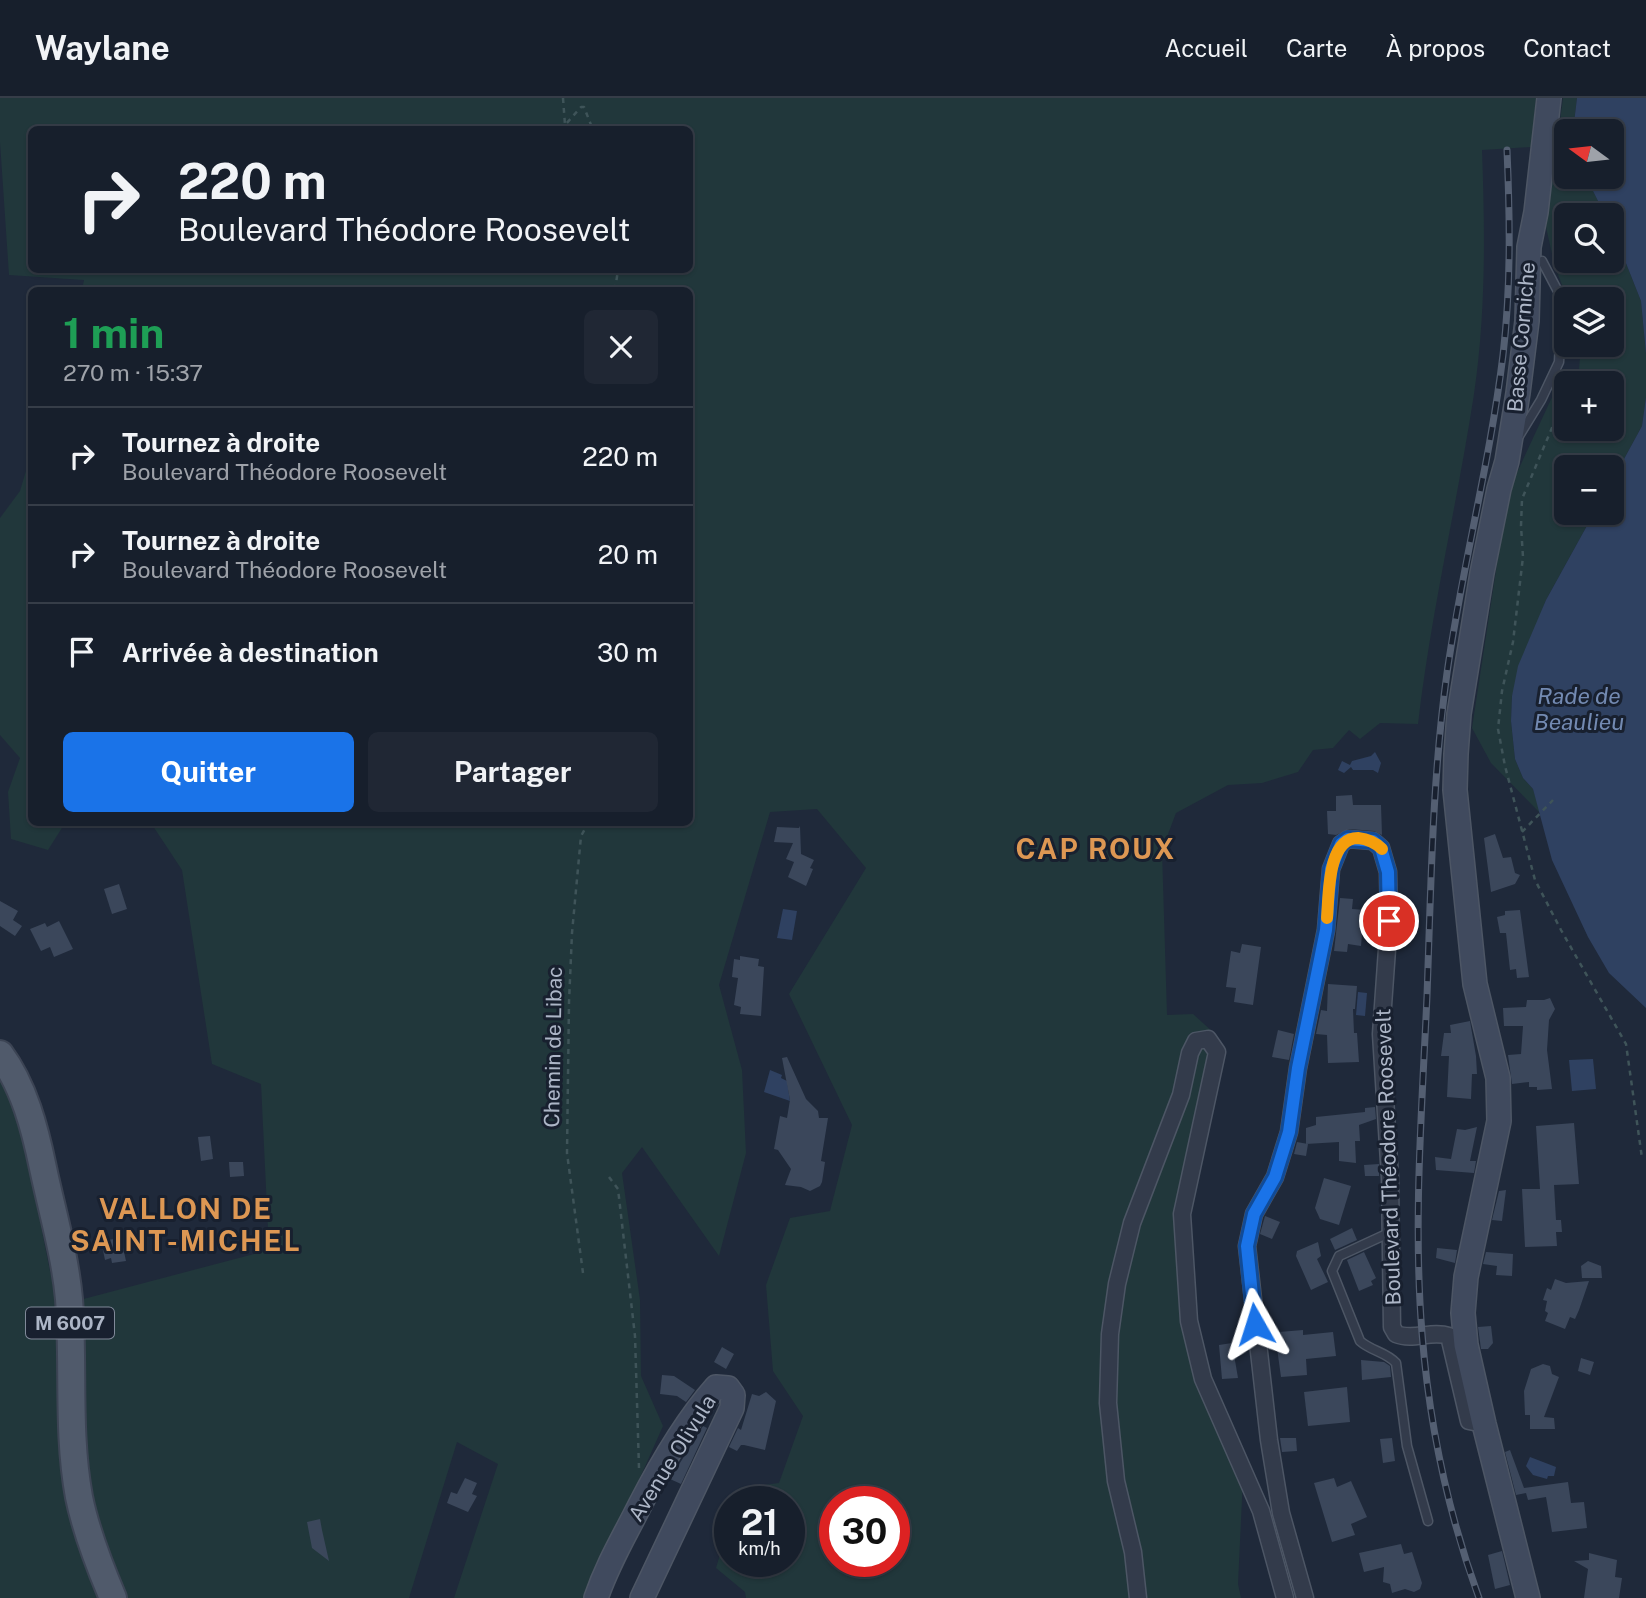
<!DOCTYPE html>
<html lang="fr">
<head>
<meta charset="utf-8">
<style>
  body { margin:0; font-family:"Public Sans",sans-serif; background:#202734; color:#f1f3f6; height:100vh; display:flex; flex-direction:column; font-size:26px; white-space:nowrap }
  * { box-sizing:border-box; margin:0 }
  p { font-size:23px; color:#9ea2a9 }
  .icon { flex:none; width:38px; height:38px; fill:none; stroke:currentColor; stroke-width:2; stroke-linecap:round; stroke-linejoin:round }
  .map { position:relative; flex:1; overflow:hidden }
  .drawer { position:absolute; left:28px; top:189px; width:665px; height:539px; display:flex; flex-direction:column; background:#171f2c; border-radius:10px; box-shadow:0 2px 5px #0004,0 0 0 2px #363d48 }
  .drawer>* { flex:none }
  .banner { position:absolute; left:28px; top:28px; width:665px; height:147px; border-radius:10px; box-shadow:0 2px 5px #0004,0 0 0 2px #363d48; background:#171f2c; color:#f1f3f6; overflow:hidden }
  .needle { width:46px; rotate:285deg }
  .fabs { position:absolute; left:1554px; top:21px; display:grid; gap:14px }
  .fabs a { display:grid; place-items:center; width:70px; height:70px; border-radius:10px; background:#171f2c; box-shadow:0 2px 5px #0004,0 0 0 2px #363d48; font-size:35px }
  .speed { position:absolute; left:714px; top:1388px; display:flex; gap:14px; font-size:35px; font-weight:700; text-align:center }
  .speed>* { display:grid; place-content:center; width:91px; height:91px; border-radius:50%; background:#171f2c; box-shadow:0 2px 5px #0004,0 0 0 2px #363d48; line-height:1 }
  .speed small { font-size:18px; font-weight:400 }
  .speed .limit { border:10px solid #d22; background:#fff; color:#111 }
  .pin { position:absolute; display:grid; place-items:center; width:60px; height:60px; color:#fff; margin:-30px; border:4px solid #fff; border-radius:50%; box-shadow:0 2px 7px #0007 }
  .me { position:absolute; width:77px; margin:-38px; rotate:354deg; stroke-linejoin:round; filter:drop-shadow(0 0 5px #0008) }
  .turn { display:flex; align-items:center; gap:24px; height:147px; padding:0 35px; font-size:32px }
  .turn .icon { width:91px; height:91px; stroke-width:2.5 }
  .turn b { display:block; font-size:49px; line-height:60px }
  .round { display:grid; place-items:center; flex:none; width:74px; height:74px; border-radius:10px; background:#202734 }
  .overview { display:flex; align-items:center; justify-content:space-between; height:119px; padding:0 35px }
  h1 { font-size:42px; font-weight:700; line-height:52px; color:#1e9e55 }
  .cta { display:flex; gap:14px; margin-top:auto; padding:14px 35px }
  .cta a { flex:1; height:80px; border-radius:10px; background:#1a73e8; color:#fff; font-size:28px; font-weight:700; line-height:80px; text-align:center }
  .cta a+a { background:#202734; color:#f1f3f6 }
  ul { padding:0; list-style:none }
  li { display:flex; align-items:center; gap:21px; height:98px; padding:0 35px; border-top:2px solid #363d48 }
  li div { flex:1 }
  li b { display:block; font-size:26px }
  li em { font-style:normal }
  header { display:flex; align-items:center; gap:42px; box-sizing:border-box; height:98px; padding:0 35px; background:#171f2c; border-bottom:2px solid #363d48 }
  header strong { font-size:33px }
  nav { display:flex; gap:38px; margin-inline-start:auto; font-size:24px }
  .map>svg:first-child { display:block }
</style>
</head>
<body>
<header>
<strong>Waylane</strong>
<nav><a>Accueil</a><a>Carte</a><a>À propos</a><a>Contact</a></nav>
</header>
<div class="map">
<svg width="1646" height="1500" viewBox="0 0 1646 1500">
  <rect width="100%" height="100%" fill="#1f293a"/>
  <g fill="#21373b" fill-rule="evenodd">
    <path d="M 0,0 L 1536,0 L 1531,49 L 1482,52 C 1485,133 1486,215 1474,296 C 1457,407 1431,514 1418,626 L 1380,625 L 1360,641 L 1349,632 L 1333,650 L 1313,652 L 1298,674 L 1262,685 L 1228,687 L 1176,715 L 1162,752 L 1167,917 L 1193,916 L 1214,935 L 1219,957 L 1186,1121 L 1194,1223 L 1212,1289 L 1244,1358 L 1238,1486 L 1241,1500 L 746,1500 L 745,1494 L 716,1470 L 730,1423 L 730,1463 L 789,1463 L 789,1404 L 735,1403 L 739,1390 L 779,1385 L 803,1318 L 773,1273 L 766,1187 L 790,1120 L 830,1113 L 852,1027 L 789,896 L 866,770 L 817,711 L 770,714 L 719,887 L 742,972 L 746,1055 L 719,1158 L 642,1049 L 622,1075 L 640,1202 L 641,1278 L 663,1328 L 615,1436 L 610,1500 L 454,1500 L 498,1366 L 457,1344 L 409,1500 L 0,1500 L 0,983 L 18,1013 L 57,1208 L 269,1152 L 261,986 L 212,966 L 182,772 L 151,725 L 690,724 L 690,192 L 82,192 L 84,182 L 9,177 L 0,44 ZM 32,32 L 690,32 L 690,172 L 32,172 ZM 835,1404 L 894,1404 L 894,1463 L 835,1463 Z"/>
    <path d="M 1563,0 L 1577,0 L 1573,33 L 1566,33 L 1566,79 L 1586,79 L 1605,117 L 1566,117 L 1566,163 L 1612,163 L 1612,130 L 1641,203 L 1646,256 L 1646,299 L 1642,328 L 1612,383 L 1612,369 L 1566,369 L 1566,415 L 1594,415 L 1546,502 L 1512,598 L 1511,623 L 1515,661 L 1523,680 L 1533,691 L 1541,716 L 1491,665 L 1472,630 L 1508,394 L 1560,282 L 1578,284 L 1581,247 L 1612,247 L 1612,201 L 1584,201 L 1584,192 L 1564,192 L 1555,169 L 1546,129 ZM 1566,285 L 1612,285 L 1612,331 L 1566,331 Z"/>
    <polygon points="31,356 32,724 65,725 48,752 11,741 8,694 20,660 0,637 0,420 20,393"/>
  </g>
  <g fill="#2f4161">
    <polygon points="1577,0 1646,0 1646,256 1641,203 1612,130 1612,117 1605,117 1586,79 1612,79 1612,33 1573,33"/>
    <polygon points="1646,299 1646,910 1609,875 1588,839 1552,762 1533,691 1523,680 1515,661 1511,623 1512,598 1518,568 1546,502 1594,415 1612,415 1612,383 1642,328"/>
    <polygon points="1375,654 1381,665 1378,675 1373,672 1353,672 1351,669 1344,675 1338,672 1342,663 1350,667 1352,663 1371,658"/>
    <polygon points="783,811 797,813 792,842 777,840"/>
    <polygon points="1358,894 1367,895 1365,918 1356,917"/>
    <polygon points="1593,961 1596,991 1572,993 1569,962"/>
    <polygon points="770,972 782,977 781,980 787,983 790,1003 764,994"/>
    <polygon points="1530,1359 1556,1369 1554,1378 1548,1378 1547,1381 1533,1377 1526,1368"/>
  </g>
  <g fill="#3b475b">
    <polygon points="1352,697 1353,707 1381,707 1382,737 1374,733 1349,731 1336,737 1328,736 1327,713 1336,713 1336,698"/>
    <polygon points="800,728 801,756 814,762 810,770 813,771 806,788 788,779 794,764 786,761 793,745 774,744 777,729 799,730"/>
    <polygon points="1495,736 1503,760 1511,759 1515,775 1520,777 1515,786 1491,794 1484,740"/>
    <polygon points="119,786 127,811 112,816 104,791"/>
    <polygon points="1340,800 1353,801 1352,811 1365,812 1364,824 1376,825 1376,838 1362,836 1361,848 1348,846 1347,854 1334,853"/>
    <polygon points="0,803 18,813 13,822 22,828 15,838 0,828"/>
    <polygon points="1520,812 1529,879 1517,880 1516,871 1510,872 1506,835 1500,835 1497,819 1505,817 1505,813"/>
    <polygon points="59,823 73,851 54,859 50,849 41,853 30,831 45,825 47,829"/>
    <polygon points="1242,846 1261,849 1253,907 1234,904 1236,890 1226,889 1231,853 1240,855"/>
    <polygon points="740,858 759,861 758,868 764,869 761,918 740,916 741,909 734,907 738,880 732,879 734,861 740,862"/>
    <polygon points="1328,886 1357,888 1355,911 1353,911 1354,935 1357,935 1359,964 1328,965 1327,937 1316,936 1321,912 1327,913"/>
    <polygon points="1550,900 1555,911 1549,922 1547,952 1552,991 1537,992 1537,989 1529,989 1529,984 1512,986 1508,957 1521,956 1523,928 1504,928 1503,910 1526,909 1527,902 1544,902"/>
    <polygon points="1470,923 1476,958 1477,976 1472,976 1471,1001 1447,999 1449,958 1441,958 1444,935 1451,935 1450,927"/>
    <polygon points="1278,932 1294,936 1289,962 1272,959"/>
    <polygon points="787,959 806,1001 818,1013 819,1020 828,1020 821,1063 825,1064 822,1084 820,1088 810,1093 801,1089 785,1087 791,1071 778,1052 774,1051 780,1018 787,1020 790,1002 782,960"/>
    <polygon points="1375,1009 1376,1021 1359,1027 1360,1043 1355,1043 1356,1065 1339,1063 1339,1044 1306,1046 1306,1030 1316,1027 1316,1019 1365,1014 1365,1010"/>
    <polygon points="1574,1025 1579,1086 1554,1087 1556,1122 1561,1122 1562,1134 1556,1134 1557,1148 1525,1149 1522,1091 1540,1091 1536,1028"/>
    <polygon points="1477,1029 1470,1063 1476,1063 1474,1075 1436,1072 1435,1059 1451,1061 1457,1031 1465,1032"/>
    <polygon points="210,1038 213,1061 201,1063 198,1039"/>
    <polygon points="1297,1044 1308,1046 1306,1058 1294,1056"/>
    <polygon points="229,1064 243,1064 244,1078 230,1079"/>
    <polygon points="1379,1066 1379,1078 1365,1078 1364,1067"/>
    <polygon points="1324,1080 1351,1088 1339,1127 1320,1121 1315,1110"/>
    <polygon points="1506,1092 1502,1123 1492,1122 1499,1093"/>
    <polygon points="1265,1118 1280,1124 1272,1141 1260,1136"/>
    <polygon points="1352,1130 1357,1142 1335,1152 1330,1141"/>
    <polygon points="121,1140 126,1163 112,1165 111,1160 105,1162 101,1143"/>
    <polygon points="1318,1144 1321,1158 1317,1161 1328,1184 1311,1192 1296,1158 1297,1153"/>
    <polygon points="1437,1150 1457,1152 1455,1165 1436,1160"/>
    <polygon points="1364,1154 1376,1180 1371,1183 1373,1187 1359,1193 1347,1162"/>
    <polygon points="1486,1154 1513,1156 1512,1178 1496,1177 1497,1168 1483,1166"/>
    <polygon points="1588,1163 1601,1168 1602,1180 1582,1180 1581,1168"/>
    <polygon points="1555,1181 1566,1185 1589,1183 1579,1212 1575,1221 1570,1219 1565,1231 1545,1223 1548,1215 1545,1213 1547,1203 1543,1202 1547,1190 1551,1192"/>
    <polygon points="1491,1228 1493,1245 1488,1251 1481,1251 1478,1229"/>
    <polygon points="1303,1232 1303,1237 1333,1234 1336,1258 1306,1261 1307,1277 1281,1279 1277,1250 1269,1252 1267,1235"/>
    <polygon points="1232,1245 1238,1280 1222,1281 1219,1247"/>
    <polygon points="722,1249 734,1256 726,1271 714,1264"/>
    <polygon points="1581,1260 1594,1264 1590,1277 1578,1273"/>
    <polygon points="1361,1262 1384,1264 1390,1268 1391,1279 1362,1282"/>
    <polygon points="1543,1266 1550,1268 1552,1276 1559,1279 1544,1319 1554,1320 1555,1331 1530,1331 1530,1317 1525,1317 1524,1293 1531,1271"/>
    <polygon points="662,1277 674,1278 695,1292 686,1304 677,1298 660,1296"/>
    <polygon points="1347,1289 1350,1324 1308,1328 1304,1294"/>
    <polygon points="766,1294 776,1303 765,1352 744,1347 741,1347 737,1353 729,1349 738,1330 741,1332 752,1296 759,1298"/>
    <polygon points="703,1328 707,1330 681,1386 670,1381"/>
    <polygon points="1280,1340 1296,1340 1297,1353 1282,1354"/>
    <polygon points="1392,1340 1395,1363 1383,1365 1380,1341"/>
    <polygon points="1510,1352 1524,1390 1568,1384 1571,1405 1584,1404 1587,1430 1552,1434 1546,1399 1528,1402 1526,1395 1516,1397 1505,1354"/>
    <polygon points="465,1380 477,1385 472,1396 477,1398 468,1414 447,1405 451,1394 457,1396"/>
    <polygon points="1334,1380 1337,1389 1351,1383 1367,1419 1351,1426 1355,1437 1332,1444 1314,1385"/>
    <polygon points="320,1421 322,1432 329,1463 312,1450 307,1424"/>
    <polygon points="1401,1446 1404,1456 1412,1454 1422,1485 1420,1491 1414,1494 1405,1491 1392,1495 1390,1486 1383,1484 1384,1469 1364,1474 1359,1455"/>
    <polygon points="1502,1453 1510,1487 1495,1491 1488,1457"/>
    <polygon points="1589,1455 1617,1462 1615,1479 1622,1480 1619,1500 1584,1500 1588,1471 1574,1463 1589,1462"/>
  </g>
  <g fill="none" stroke-linecap="round" stroke-linejoin="round">
    <defs>
      <g id="lane">
        <polyline points="1519,338 1541,302 1559,264 1562,201 1542,163"/>
        <path d="M 1391,1134 L 1339,1158 L 1332,1173 L 1360,1243 C 1371,1253 1386,1254 1396,1265 L 1407,1348 L 1428,1423"/>
      </g>
      <g id="street">
        <polyline points="1138,1500 1133,1454 1116,1383 1108,1305 1110,1236 1117,1186 1132,1125 1181,997 1190,955 1196,943 1208,941 1217,954 1182,1116 1189,1223 1203,1281 1261,1413 1285,1500"/>
        <path d="M 1305,1500 L 1281,1415 L 1269,1342 L 1247,1148 L 1254,1116 L 1275,1079 L 1289,1034 L 1298,970 L 1326,832 L 1331,771 L 1341,746 L 1348,741 L 1373,743 L 1381,750 L 1388,774 L 1389,823 L 1381,936 L 1390,1080 L 1392,1229 L 1396,1236 C 1413,1243 1432,1232 1449,1238 L 1469,1323 L 1484,1326"/>
      </g>
      <g id="secondary">
        <path d="M 596,1500 C 608,1465 624,1439 640,1407 C 661,1366 685,1324 716,1289 L 728,1290 L 733,1297 L 732,1310 L 642,1500"/>
        <polyline points="1528,1500 1484,1326 1466,1247 1463,1215 1466,1179 1499,1023 1498,980 1475,886 1455,692 1456,656 1459,616 1482,475 1499,391 1507,363 1518,295 1527,223 1529,149 1536,114 1549,0"/>
      </g>
      <path id="primary" d="M 0,956 C 24,988 35,1031 43,1070 C 52,1113 65,1157 69,1201 C 74,1267 67,1334 79,1399 C 86,1434 99,1467 113,1500"/>
    </defs>
    <use href="#lane" stroke="#4d5665" stroke-width="11"/>
    <use href="#street" stroke="#4d5665" stroke-width="19"/>
    <use href="#secondary" stroke="#4d5665" stroke-width="26"/>
    <use href="#primary" stroke="#3c4454" stroke-width="30"/>
    <g stroke="#3f5459" stroke-width="2.5" stroke-dasharray="5 5" stroke-linecap="butt">
      <polyline points="563,0 565,27 581,9 584,9 593,32"/>
      <polyline points="615,192 618,172"/>
      <polyline points="1560,291 1562,300 1554,325 1522,401 1521,428 1523,459 1513,544 1502,593 1498,631 1505,668 1535,782 1561,832 1626,946 1642,1060"/>
      <polyline points="1522,734 1553,702"/>
      <polyline points="609,1079 618,1091 635,1238 639,1370"/>
      <polyline points="583,1175 567,1055 569,904 572,835 581,738 589,724"/>
    </g>
    <use href="#lane" stroke="#333b4b" stroke-width="8"/>
    <use href="#street" stroke="#333b4b" stroke-width="16"/>
    <use href="#secondary" stroke="#404a5e" stroke-width="23"/>
    <use href="#primary" stroke="#505a6b" stroke-width="26"/>
    <defs>
      <path id="rail" d="M 1479,1500 C 1448,1415 1429,1325 1422,1235 C 1413,1123 1422,1010 1427,898 C 1431,790 1432,682 1447,575 C 1462,469 1490,364 1503,257 C 1511,189 1510,121 1507,52"/>
    </defs>
    <use href="#rail" stroke="#545f72" stroke-width="7"/>
    <use href="#rail" stroke="#18202f" stroke-width="4.5" stroke-dasharray="13" stroke-linecap="butt"/>
  </g>
  <g fill="none" stroke-linecap="round" stroke-linejoin="round">
    <defs>
      <polyline id="route" points="1255,1226 1247,1148 1254,1116 1275,1079 1289,1034 1298,970 1326,832 1331,771 1341,746 1348,741 1373,743 1381,750 1388,774 1389,823"/>
    </defs>
    <use href="#route" stroke="#114b97" stroke-width="18"/>
    <use href="#route" stroke="#1a73e8" stroke-width="12"/>
    <path stroke="#f59e0b" stroke-width="12" d="M 1327,820 C 1329,798 1327,740 1358,740 C 1368,741 1375,744 1382,751"/>
  </g>
  <g text-anchor="middle" dominant-baseline="central" stroke-width="6" stroke-linejoin="round" paint-order="stroke">
    <rect fill="#18202f" stroke="#808999" stroke-width="2" x="26" y="1209.5" width="88" height="31" rx="5"/>
    <g font-size="19" font-weight="bold" fill="#adb6c7">
      <text x="70" y="1225">M 6007</text>
    </g>
    <g font-size="21" fill="#adb6c7" stroke="#18202f">
      <text transform="translate(1521 239) rotate(-85)">Basse Corniche</text>
      <text transform="translate(553 949) rotate(-89)">Chemin de Libac</text>
      <text transform="translate(1388 1059) rotate(-92)">Boulevard Théodore Roosevelt</text>
      <text transform="translate(672 1360) rotate(-58)">Avenue Olivula</text>
    </g>
    <g font-size="23" font-style="italic" fill="#738ab2" stroke="#18202f">
      <text x="1579" y="597">Rade de<tspan x="1579" dy="26">Beaulieu</tspan></text>
    </g>
    <g font-size="28" font-weight="bold" letter-spacing="2" fill="#dd9753" stroke="#18202f">
      <text x="1096" y="750">CAP ROUX</text>
      <text x="186" y="1110">VALLON DE<tspan x="186" dy="32">SAINT-MICHEL</tspan></text>
    </g>
  </g>
</svg>
<div class="fabs">
<a><svg class="needle" viewBox="-14 -14 28 28"><path d="M0-13l5 13h-10z" fill="#e53935"/><path d="M0 13l5-13h-10z" fill="#9ea2a9"/></svg></a>
<a><svg class="icon" aria-label="search" viewBox="0 0 24 24"><circle cx="10" cy="10" r="6"/><path d="M15 15l6 6"/></svg></a>
<a><svg class="icon" aria-label="layers" viewBox="0 0 24 24"><path d="M12 4l9 5-9 5-9-5zM3 14l9 5 9-5"/></svg></a>
<a>+</a>
<a>−</a>
</div>
<div class="speed"><div>21<small>km/h</small></div><div class="limit">30</div></div>
<div class="pin" style="left:1389px;top:823px;background:#d93025"><svg class="icon" aria-label="arrive" viewBox="0 0 24 24"><path d="M6 21V4h12l-3 4 3 4H6"/></svg></div>
<svg class="me" style="left:1255px;top:1226px" viewBox="-20 -20 40 40"><path d="M0-17L14 15 0 8-14 15z" fill="#1a73e8" stroke="#fff" stroke-width="4"/></svg>
<div class="banner">
<div class="turn"><svg class="icon" aria-label="right" viewBox="0 0 24 24"><path d="M7 20v-9h11M14 6l5 5-5 5"/></svg><div><b>220 m</b>Boulevard Théodore Roosevelt</div></div>
</div>
<section class="drawer">
<div class="overview"><div><h1>1 min</h1><p>270 m · 15:37</p></div><a class="round"><svg class="icon" aria-label="close" viewBox="0 0 24 24"><path d="M6 6l12 12M18 6L6 18"/></svg></a></div>
<ul>
<li><svg class="icon" aria-label="right" viewBox="0 0 24 24"><path d="M7 20v-9h11M14 6l5 5-5 5"/></svg><div><b>Tournez à droite</b><p>Boulevard Théodore Roosevelt</p></div><em>220 m</em></li>
<li><svg class="icon" aria-label="right" viewBox="0 0 24 24"><path d="M7 20v-9h11M14 6l5 5-5 5"/></svg><div><b>Tournez à droite</b><p>Boulevard Théodore Roosevelt</p></div><em>20 m</em></li>
<li><svg class="icon" aria-label="arrive" viewBox="0 0 24 24"><path d="M6 21V4h12l-3 4 3 4H6"/></svg><div><b>Arrivée à destination</b></div><em>30 m</em></li>
</ul>
<div class="cta"><a>Quitter</a><a>Partager</a></div>
</section>
</div>
</body>
</html>
